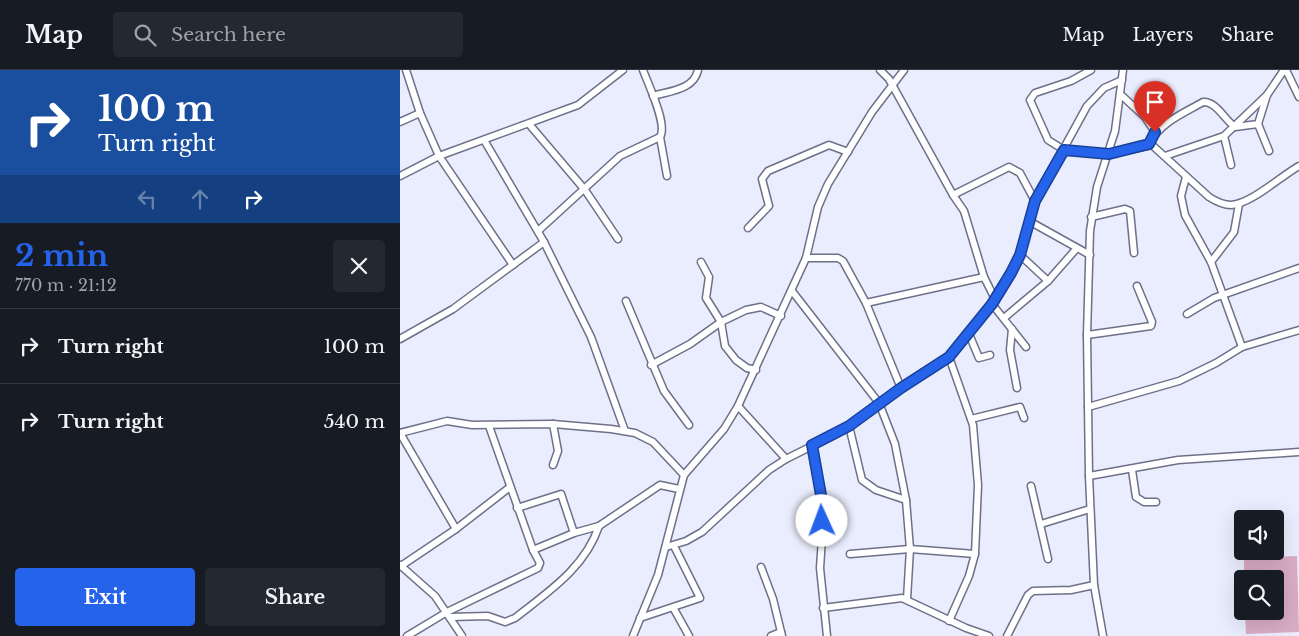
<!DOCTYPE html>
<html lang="en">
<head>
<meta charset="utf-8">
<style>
  body { margin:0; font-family:"Libre Baskerville",serif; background:#242831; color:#f1f3f6; height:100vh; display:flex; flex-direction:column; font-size:19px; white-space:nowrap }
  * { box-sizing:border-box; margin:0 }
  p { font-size:16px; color:#9ea1a6 }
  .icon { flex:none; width:28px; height:28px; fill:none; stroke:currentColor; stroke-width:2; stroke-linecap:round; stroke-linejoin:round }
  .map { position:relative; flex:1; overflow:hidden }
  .side { display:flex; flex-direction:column; background:#171b24; width:400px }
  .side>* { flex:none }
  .top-card { background:#1a4fa0; color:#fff; overflow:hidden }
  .fabs { position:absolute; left:834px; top:440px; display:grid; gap:10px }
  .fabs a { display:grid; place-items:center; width:50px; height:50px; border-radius:5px; background:#171b24; box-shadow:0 5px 20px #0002; font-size:25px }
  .pin { position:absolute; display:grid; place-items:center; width:42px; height:42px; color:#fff; margin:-51px -21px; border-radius:50% 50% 50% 0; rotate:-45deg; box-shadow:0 0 5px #0007 }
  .pin .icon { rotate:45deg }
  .me { position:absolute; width:55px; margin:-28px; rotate:358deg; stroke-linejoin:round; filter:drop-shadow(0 0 4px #0008) }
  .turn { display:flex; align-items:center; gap:18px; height:105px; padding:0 15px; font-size:22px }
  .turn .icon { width:65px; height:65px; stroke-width:2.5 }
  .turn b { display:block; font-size:35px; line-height:42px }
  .lanes { display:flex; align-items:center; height:48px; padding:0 15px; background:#0003; justify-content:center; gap:25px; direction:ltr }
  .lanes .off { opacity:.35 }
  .round { display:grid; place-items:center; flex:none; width:52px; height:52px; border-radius:5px; background:#242831 }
  .head { display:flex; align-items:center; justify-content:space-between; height:85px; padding:0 15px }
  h1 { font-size:30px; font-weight:700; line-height:38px; color:#2563eb }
  .action { display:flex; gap:10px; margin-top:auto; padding:10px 15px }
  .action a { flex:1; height:58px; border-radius:5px; background:#2563eb; color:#fff; font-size:20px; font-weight:700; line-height:58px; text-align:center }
  .action a+a { background:#242831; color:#f1f3f6 }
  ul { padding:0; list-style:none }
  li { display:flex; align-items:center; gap:15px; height:75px; padding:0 15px; border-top:1px solid #363941 }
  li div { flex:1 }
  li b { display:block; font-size:19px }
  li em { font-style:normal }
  header { display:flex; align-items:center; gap:30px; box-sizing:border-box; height:70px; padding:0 25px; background:#171b24; border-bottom:1px solid #363941 }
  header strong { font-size:24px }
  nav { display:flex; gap:28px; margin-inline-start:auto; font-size:18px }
  .search { width:350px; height:45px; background:#242831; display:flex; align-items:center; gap:12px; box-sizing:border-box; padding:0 18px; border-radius:5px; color:#9ea1a6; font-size:19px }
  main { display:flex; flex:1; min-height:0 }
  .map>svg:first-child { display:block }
</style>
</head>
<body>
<header>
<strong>Map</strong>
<div class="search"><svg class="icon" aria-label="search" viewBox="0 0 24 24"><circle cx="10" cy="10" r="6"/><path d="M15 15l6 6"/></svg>Search here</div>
<nav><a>Map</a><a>Layers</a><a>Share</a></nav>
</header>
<main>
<section class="side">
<div class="top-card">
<div class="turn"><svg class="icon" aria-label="right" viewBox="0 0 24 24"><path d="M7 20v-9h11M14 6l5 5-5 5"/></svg><div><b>100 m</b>Turn right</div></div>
<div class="lanes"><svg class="icon off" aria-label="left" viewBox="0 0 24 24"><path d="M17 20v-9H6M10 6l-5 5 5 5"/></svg><svg class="icon off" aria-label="ahead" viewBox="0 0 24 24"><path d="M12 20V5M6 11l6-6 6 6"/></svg><svg class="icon" aria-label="right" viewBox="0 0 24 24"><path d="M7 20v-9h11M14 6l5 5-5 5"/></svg></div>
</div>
<div class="head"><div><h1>2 min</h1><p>770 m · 21:12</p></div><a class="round"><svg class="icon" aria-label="close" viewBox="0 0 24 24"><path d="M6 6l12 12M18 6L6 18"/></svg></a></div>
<ul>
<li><svg class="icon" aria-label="right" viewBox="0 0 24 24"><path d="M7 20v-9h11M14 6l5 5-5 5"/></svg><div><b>Turn right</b></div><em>100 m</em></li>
<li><svg class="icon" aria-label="right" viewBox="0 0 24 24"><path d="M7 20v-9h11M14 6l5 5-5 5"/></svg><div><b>Turn right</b></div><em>540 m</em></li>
</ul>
<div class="action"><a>Exit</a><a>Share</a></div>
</section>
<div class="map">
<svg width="899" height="566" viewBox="0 0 899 566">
  <rect width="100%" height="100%" fill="#eaedfd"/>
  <polygon fill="#d9acc5" points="897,486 899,562 846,564 845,541 875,541 875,509 844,509 844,488"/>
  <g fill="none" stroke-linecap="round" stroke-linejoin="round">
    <defs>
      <g id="minor">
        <polyline points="6,0 20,43 39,86 113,195"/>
        <path d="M 243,0 C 248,14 268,55 260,67 L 267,106"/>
        <polyline points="480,0 489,9 553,125 564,141 584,207 595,229"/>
        <path d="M 691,0 L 671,11 L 635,23 L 630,30 L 648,70 L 664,80 L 709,84 L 752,75 L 809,127 C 817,132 823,135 831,135 C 851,134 881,106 899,96"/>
        <polyline points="886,0 899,27"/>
        <polyline points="720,24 745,47 755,62"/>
        <path d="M 253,26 C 269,21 294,20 298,0"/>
        <polyline points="0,52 20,43"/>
        <polyline points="129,54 185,120 218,169"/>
        <polyline points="858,54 869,81"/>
        <polyline points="824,66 831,95"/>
        <polyline points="84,70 144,172 191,267 225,361"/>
        <path d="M 749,74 C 761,52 782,44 803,32 C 816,31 824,49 835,57 L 858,54 L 867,25"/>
        <polyline points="765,86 824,66 867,25 884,0"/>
        <polyline points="0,106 39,86 178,35 223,0"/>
        <polyline points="786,107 781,126 785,145 811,192 842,277"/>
        <polyline points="553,125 609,97 620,103 635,131"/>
        <polyline points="691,147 725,139 730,141 734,183"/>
        <polyline points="629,151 690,185"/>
        <polyline points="348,158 369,136 362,109 368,101 429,75 448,82"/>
        <polyline points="138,161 220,86 260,67"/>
        <polyline points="620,185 648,211"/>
        <polyline points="406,188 438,188 443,191 466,233 501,318"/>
        <polyline points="301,192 309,207 306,228 321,252 325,276 336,290 347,298 356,300"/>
        <polyline points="811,192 834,162 839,134"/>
        <polyline points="392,221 479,333 495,374 506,430 510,479 507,529"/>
        <polyline points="226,231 264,321 289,355"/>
        <polyline points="466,233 584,207"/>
        <polyline points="592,234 626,277"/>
        <polyline points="787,244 814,228 899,198"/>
        <polyline points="604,248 648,211 677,178"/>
        <polyline points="612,259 610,280 617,318"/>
        <polyline points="569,264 579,288 590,285"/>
        <polyline points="687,265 751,256 752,252 737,216"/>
        <polyline points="0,269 53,239 144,172"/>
        <polyline points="549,287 573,355 578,415 575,484 569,506 549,551"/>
        <polyline points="251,295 290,274 321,252 346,240 361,237 381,246"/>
        <polyline points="338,336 386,389"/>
        <polyline points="688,337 779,311 816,293 842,277 899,260"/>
        <polyline points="571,349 620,337 624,348"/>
        <polyline points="153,354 158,381 153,395"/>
        <polyline points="89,356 133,480 174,463 199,456 260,415 279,419"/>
        <polyline points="449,356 462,410 476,420 506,430"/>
        <polyline points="0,363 47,351 72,355 153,354 211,359 235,363 253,372 284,405"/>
        <polyline points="0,363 56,459"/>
        <polyline points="412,375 421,425 422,468 420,498 427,566"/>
        <polyline points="732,400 736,427 744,432 756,432"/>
        <polyline points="689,406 778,390 899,382"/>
        <polyline points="631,416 648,489"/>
        <polyline points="117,438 161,424 174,463"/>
        <polyline points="641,454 690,439"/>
        <polyline points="266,477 286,471 302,462 369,400 386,389 436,364 501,318 549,287 592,234 611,203 620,185 635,131 687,36 704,18 722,10"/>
        <polyline points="450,484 510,479 575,484"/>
        <polyline points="0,495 35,526 62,566"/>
        <polyline points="1,496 56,459 110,417"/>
        <polyline points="361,497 373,529 382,566"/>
        <polyline points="423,538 502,528 566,558 589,566"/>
        <polyline points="274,539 289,566"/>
        <path d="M 50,547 L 88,546 L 105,552 L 115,548 C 148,522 185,498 199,456"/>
        <polyline points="240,548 300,528 274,476"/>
        <polyline points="7,566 47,542 138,498 140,493 133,480"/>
        <polyline points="233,566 258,505 284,405 324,359 338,336 406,188 418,137 428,114 472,42 504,0"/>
        <polyline points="371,566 381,562"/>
        <polyline points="607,566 628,525 633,521 671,520 694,515"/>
        <polyline points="703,566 694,515 689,406 687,265 690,161 697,117 715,61 723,0"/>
      </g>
    </defs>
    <use href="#minor" stroke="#6d7088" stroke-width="9"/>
    <use href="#minor" stroke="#fff" stroke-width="6"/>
  </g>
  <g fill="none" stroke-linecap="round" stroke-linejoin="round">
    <defs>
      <polyline id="route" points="422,451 421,425 412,375 449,356 501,318 549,287 592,234 611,203 620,185 635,131 664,80 709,84 749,74 755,62"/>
    </defs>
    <use href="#route" stroke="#184099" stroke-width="12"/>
    <use href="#route" stroke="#2563eb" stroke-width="9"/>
  </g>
</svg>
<div class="fabs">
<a><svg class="icon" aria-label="sound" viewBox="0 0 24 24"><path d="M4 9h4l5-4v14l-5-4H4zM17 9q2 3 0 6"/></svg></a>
<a><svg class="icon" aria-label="search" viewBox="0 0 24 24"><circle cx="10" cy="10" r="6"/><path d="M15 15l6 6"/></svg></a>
</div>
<div class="pin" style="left:755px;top:62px;background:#d93025"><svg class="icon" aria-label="arrive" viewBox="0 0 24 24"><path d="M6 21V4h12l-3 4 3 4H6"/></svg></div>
<svg class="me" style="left:422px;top:451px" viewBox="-20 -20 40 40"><circle r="19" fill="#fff"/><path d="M0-13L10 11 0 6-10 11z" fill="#2563eb"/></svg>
</div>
</main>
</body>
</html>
